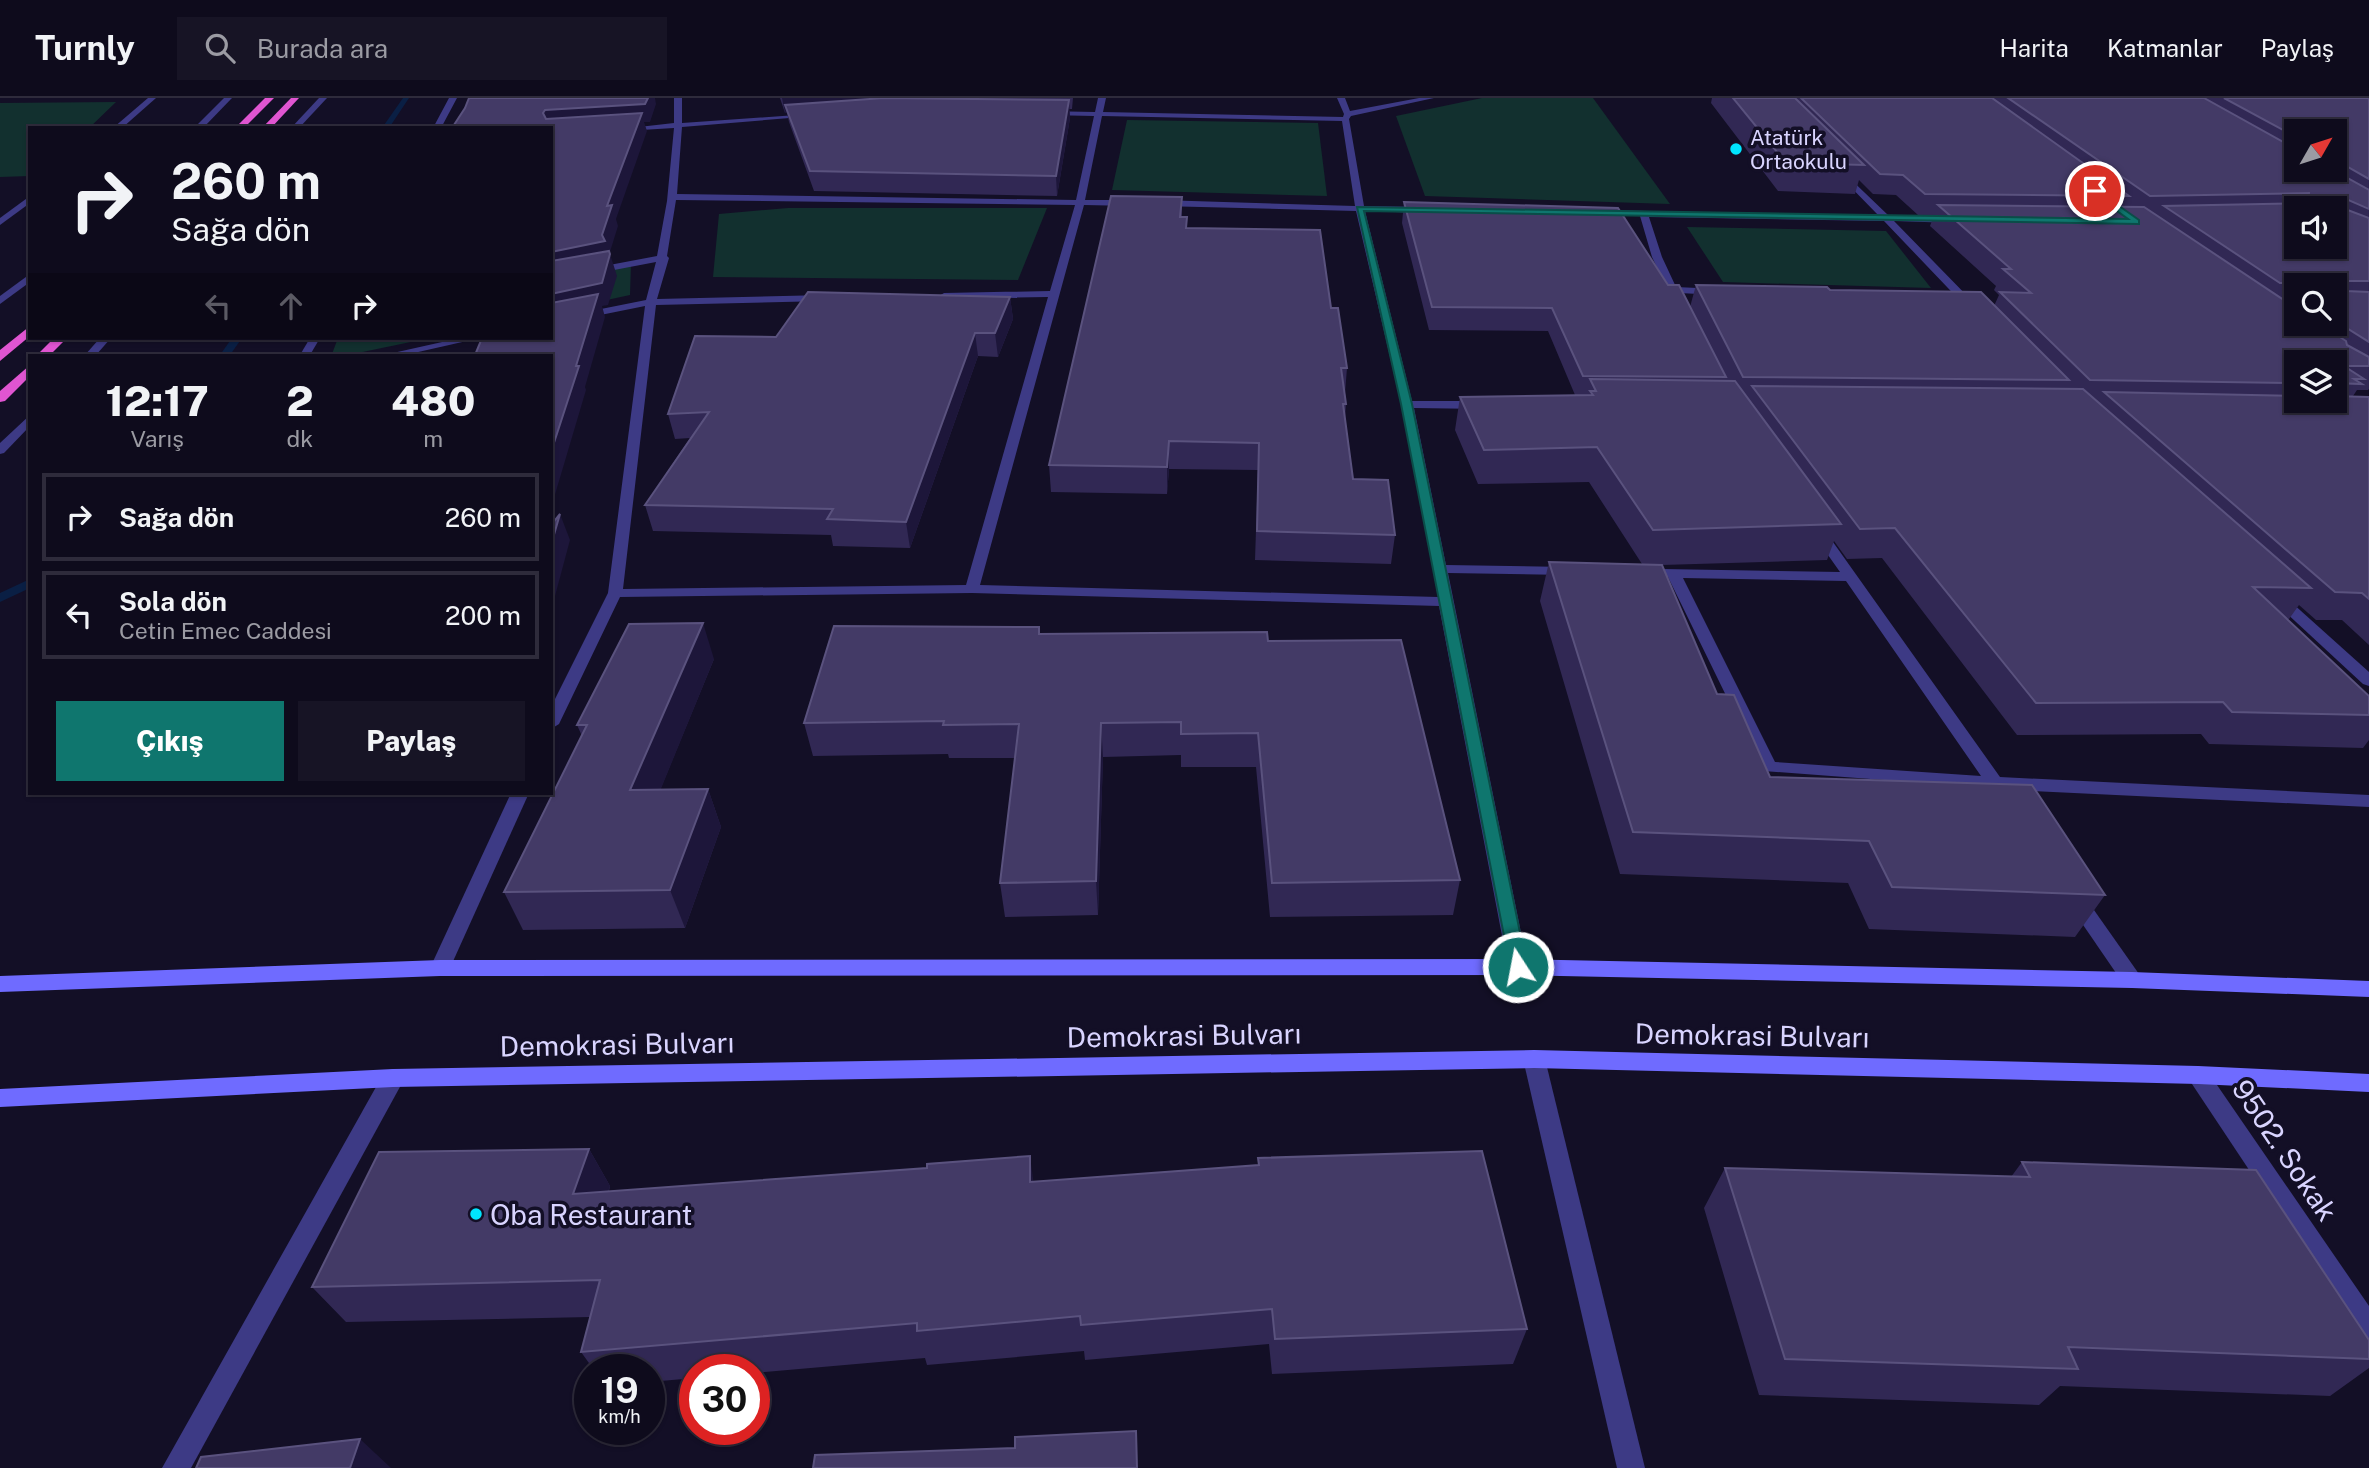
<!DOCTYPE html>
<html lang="tr">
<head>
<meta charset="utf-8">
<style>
  body { margin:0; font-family:"Public Sans",sans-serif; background:#171425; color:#f1f3f6; height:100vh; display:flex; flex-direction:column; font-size:26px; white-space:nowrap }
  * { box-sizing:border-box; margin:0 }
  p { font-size:23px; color:#9b9ba3 }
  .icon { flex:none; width:38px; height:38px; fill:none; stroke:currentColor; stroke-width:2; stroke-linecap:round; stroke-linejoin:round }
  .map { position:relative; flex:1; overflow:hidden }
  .drawer { position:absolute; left:28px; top:256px; width:525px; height:441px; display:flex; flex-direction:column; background:#0e0b1c; border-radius:0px; box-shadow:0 2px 5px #0004,0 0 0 2px #2e2b3b }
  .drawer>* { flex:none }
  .hud { position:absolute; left:28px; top:28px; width:525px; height:214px; border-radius:0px; box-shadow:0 2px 5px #0004,0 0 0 2px #2e2b3b; background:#0e0b1c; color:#f1f3f6; overflow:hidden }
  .needle { width:46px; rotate:51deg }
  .buttons { position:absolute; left:2284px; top:21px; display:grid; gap:14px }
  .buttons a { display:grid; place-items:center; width:63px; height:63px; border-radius:0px; background:#0e0b1c; box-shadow:0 2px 5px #0004,0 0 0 2px #2e2b3b; font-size:35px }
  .speed { position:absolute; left:574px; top:1256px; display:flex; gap:14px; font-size:35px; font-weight:700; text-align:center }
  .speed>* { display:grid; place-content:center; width:91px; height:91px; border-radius:50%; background:#0e0b1c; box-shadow:0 2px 5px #0004,0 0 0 2px #2e2b3b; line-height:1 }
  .speed small { font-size:18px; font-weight:400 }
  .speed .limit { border:10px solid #d22; background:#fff; color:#111 }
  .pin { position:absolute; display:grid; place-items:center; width:60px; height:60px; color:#fff; margin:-30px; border:4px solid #fff; border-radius:50%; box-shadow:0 2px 7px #0007 }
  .me { position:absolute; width:77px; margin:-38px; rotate:349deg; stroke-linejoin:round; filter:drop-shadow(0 0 5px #0008) }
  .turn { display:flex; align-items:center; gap:24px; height:147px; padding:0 28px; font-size:32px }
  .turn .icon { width:91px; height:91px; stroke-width:2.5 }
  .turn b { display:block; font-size:49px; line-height:60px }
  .lanes { display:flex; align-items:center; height:66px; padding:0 28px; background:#0003; justify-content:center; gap:35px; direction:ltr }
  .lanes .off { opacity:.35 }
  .eta { display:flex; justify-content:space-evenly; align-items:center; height:119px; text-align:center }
  .eta b { font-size:42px; font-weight:800; line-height:49px }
  .primary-button { display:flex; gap:14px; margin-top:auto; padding:14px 28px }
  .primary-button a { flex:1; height:80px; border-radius:0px; background:#0f766e; color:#fff; font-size:28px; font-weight:800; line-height:80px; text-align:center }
  .primary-button a+a { background:#171425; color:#f1f3f6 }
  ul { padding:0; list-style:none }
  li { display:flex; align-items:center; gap:21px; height:88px; margin:0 14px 10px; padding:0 14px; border:4px solid #2e2b3b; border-radius:0px }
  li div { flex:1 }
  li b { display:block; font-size:26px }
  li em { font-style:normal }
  header { display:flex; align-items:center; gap:42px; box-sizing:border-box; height:98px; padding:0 35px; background:#0e0b1c; border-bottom:2px solid #2e2b3b }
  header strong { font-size:33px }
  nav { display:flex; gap:38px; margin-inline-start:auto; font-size:24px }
  .search { width:490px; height:63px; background:#171425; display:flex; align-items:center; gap:18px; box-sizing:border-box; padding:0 24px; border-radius:0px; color:#9b9ba3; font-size:26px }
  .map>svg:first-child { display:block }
</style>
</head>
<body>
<header>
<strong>Turnly</strong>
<div class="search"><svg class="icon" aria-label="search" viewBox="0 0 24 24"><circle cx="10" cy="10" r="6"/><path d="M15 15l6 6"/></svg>Burada ara</div>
<nav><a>Harita</a><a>Katmanlar</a><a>Paylaş</a></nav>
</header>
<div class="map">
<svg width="2369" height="1370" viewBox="0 0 2369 1370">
  <rect width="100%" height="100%" fill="#130f26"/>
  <g fill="#12302f">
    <polygon points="1482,0 1593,0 1670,106 1425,98 1396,18"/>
    <polygon points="116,4 89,30 30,30 30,78 0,79 0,5"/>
    <polygon points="1127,22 1318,25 1327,98 1112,92"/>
    <polygon points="788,110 1047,110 1018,182 713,179 719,116"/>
    <polygon points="1687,129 1886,133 1931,190 1723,184"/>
    <polygon points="631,164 630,197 551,214 551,180"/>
    <polygon points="338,240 430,240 348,257 332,256"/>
  </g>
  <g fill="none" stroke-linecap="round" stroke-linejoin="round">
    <g fill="#0a1f44" fill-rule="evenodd">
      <polygon points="403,0 409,0 389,30 382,30"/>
      <polygon points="232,240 242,240 230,257 220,257"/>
      <polygon points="30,481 30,490 0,504 0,495"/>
    </g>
    <g fill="#3d3a85" fill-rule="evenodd">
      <polygon points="148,0 156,0 122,30 113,30"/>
      <polygon points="449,0 457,0 441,30 433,30"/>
      <path d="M 674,0 L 682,0 L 682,25 L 810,16 L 814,18 L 682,29 L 677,96 L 1076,102 L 1094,18 L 1047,17 L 1044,13 L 1095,14 L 1098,0 L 1106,0 L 1103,14 L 1343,19 L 1344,16 L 1337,0 L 1345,0 L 1350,13 L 1419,0 L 1434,0 L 1351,18 L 1349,21 L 1364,108 L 1426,109 L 1430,112 L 1426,115 L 1365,113 L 1412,303 L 1484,303 L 1490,307 L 1484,311 L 1414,310 L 1446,467 L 1568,469 L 1575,473 L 1568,477 L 1448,475 L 1528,869 L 1525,875 L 1518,877 L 1511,875 L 1508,869 L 1439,508 L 972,495 L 620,499 L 559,626 L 551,631 L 551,609 L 608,495 L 645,208 L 551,227 L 551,221 L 646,202 L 656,164 L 551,184 L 551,178 L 657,158 L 667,103 L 674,30 L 625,33 L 621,31 L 674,25 ZM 1102,18 L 1342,23 L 1355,108 L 1160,102 L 1156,105 L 1160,108 L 1356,113 L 1401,306 L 1438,499 L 980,487 L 1084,107 L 1132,108 L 1136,105 L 1132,102 L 1085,102 ZM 676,102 L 1075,107 L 1050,193 L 944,195 L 939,198 L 944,201 L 1048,199 L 966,487 L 623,491 L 656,207 L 825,203 L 830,200 L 825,197 L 657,201 L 669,160 L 667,158 Z"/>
      <polygon points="1840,71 1889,118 1958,120 1958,124 1955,125 1894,123 1976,207 1976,211 1968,211 1884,123 1649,119 1662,159 1676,189 1719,191 1724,194 1719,197 1679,195 1685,207 1676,209 1652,159 1640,118 1601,118 1597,115 1601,112 1879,118 1837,75"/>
      <polygon points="30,98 30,105 0,127 0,120"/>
      <polygon points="310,240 320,240 310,257 300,257"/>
      <polygon points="460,240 480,240 405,257 384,257"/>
      <path d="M 1818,429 L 1823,430 L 2000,679 L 2369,697 L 2369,709 L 2009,692 L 2018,705 L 2009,711 L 2003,709 L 1990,690 L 1763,673 L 1668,479 L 1658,478 L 1656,475 L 1663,471 L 1840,474 L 1811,433 ZM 1683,480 L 1846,483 L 1981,678 L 1775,664 Z"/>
      <polygon points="2276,494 2281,495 2369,574 2369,588 2363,586 2271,501 2269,498"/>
      <polygon points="511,695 529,695 450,870 447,876 440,878 433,876 430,870"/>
      <polygon points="2075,793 2082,795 2139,876 2142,882 2139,888 2132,890 2125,888 2068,805 2065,800 2068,795"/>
      <polygon points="1534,952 1542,955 1545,961 1645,1370 1617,1370 1523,961 1526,955"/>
      <polygon points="2198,968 2206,971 2369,1208 2369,1243 2360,1239 2190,983 2187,977 2190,971"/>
      <polygon points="393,971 401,973 404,980 401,987 191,1370 162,1370 385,973"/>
    </g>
    <g fill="#3d3a85" fill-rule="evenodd">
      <polygon points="224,0 232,0 203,30 194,30"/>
      <polygon points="319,0 327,0 299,30 291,30"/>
      <polygon points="30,176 30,184 0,206 0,198"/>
      <polygon points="100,240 111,240 96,257 85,257"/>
      <polygon points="30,317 30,328 4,355 0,356 0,345"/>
    </g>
    <g fill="#6f6bff" fill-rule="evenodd">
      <polygon points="1518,861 2132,874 2369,883 2369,899 2132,890 1518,877 440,878 0,894 0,878 440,862"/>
      <polygon points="1534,952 2198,968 2369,976 2369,994 2198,986 1534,970 393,989 0,1009 0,991 393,971"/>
    </g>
    <g fill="#e055d1" fill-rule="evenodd">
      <polygon points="265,0 274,0 244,30 235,30"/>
      <polygon points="291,0 299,0 271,30 262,30"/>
      <polygon points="30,228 30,238 0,263 0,252"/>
      <polygon points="54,240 67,240 50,257 37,257"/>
      <polygon points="30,267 30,278 5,303 0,304 0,293"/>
    </g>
  </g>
  <g fill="#312854" fill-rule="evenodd">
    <polygon points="780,0 1073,0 1072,11 1069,11 1070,20 1057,98 814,93 789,24 787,15 785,15"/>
    <path d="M 1712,0 L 2369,0 L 2369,291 L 2368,292 L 2357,292 L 2353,298 L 2369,299 L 2369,547 L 2342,522 L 2316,522 L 2299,507 L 2289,521 L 2287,521 L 2369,598 L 2369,642 L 2363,650 L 2209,646 L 2201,636 L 2017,637 L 1882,460 L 1847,461 L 1834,443 L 1827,462 L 1662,467 L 1717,596 L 1770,679 L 2105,797 L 2075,839 L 1869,831 L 1848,785 L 1620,776 L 1540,503 L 1549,464 L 1642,466 L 1589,384 L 1478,386 L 1455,332 L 1460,299 L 1575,297 L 1548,233 L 1429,232 L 1402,125 L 1404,104 L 1668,187 L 1690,209 L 1696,187 L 1830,192 L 1994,208 L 1999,197 L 1994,192 L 1996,188 L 1930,128 L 1934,117 L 1918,117 L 1896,97 L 1873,96 L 1859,82 L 1855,96 L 1778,93 L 1711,5 ZM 2296,33 L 2334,33 L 2334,72 L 2296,72 ZM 2296,187 L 2334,187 L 2334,226 L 2296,226 ZM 2296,264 L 2334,264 L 2334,303 L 2296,303 Z"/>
    <polygon points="1182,99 1182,119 1187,119 1187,131 1331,210 1347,270 1345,295 1346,306 1345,320 1353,381 1395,437 1391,466 1255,462 1258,372 1169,371 1167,396 1051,394 1049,367"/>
    <polygon points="1010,199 1013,221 998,259 978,258 910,450 833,448 831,437 653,433 645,407 690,340 675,341 668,316 776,239"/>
    <polygon points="1040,536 1268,543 1460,782 1453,817 1270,819 1256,669 1181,669 1181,657 1103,659 1098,817 1005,819 1000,785 1015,660 949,660 948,656 813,658 804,625"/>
    <polygon points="714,561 660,692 708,691 721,729 685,830 523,832 504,794 582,638 577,627"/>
    <polygon points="589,1051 610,1088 609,1093 1034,1084 1258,1067 1258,1060 1527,1231 1513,1266 1272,1276 1269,1246 1085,1262 1084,1253 927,1267 925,1260 754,1275 754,1272 695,1272 695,1280 649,1284 649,1272 594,1272 581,1254 590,1219 346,1224 312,1189"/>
    <polygon points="2022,1064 2369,1242 2369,1270 2330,1298 2060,1288 2039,1307 1759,1297 1704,1110 1725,1070 2011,1079"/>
  </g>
  <g fill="#1d163a">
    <polygon points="648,0 655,0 656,6 650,24 644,24 647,33 616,121 618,128 609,157 610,156 617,178 608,207 602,208 605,219 585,289 586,292 551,410 551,154 547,30 543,15 545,12"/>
    <polygon points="782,0 900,0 785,7 787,15 785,15"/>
    <polygon points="1069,2 1070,20 1057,98 1056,78"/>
    <polygon points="1010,199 1013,221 998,259 995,235"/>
    <polygon points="975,235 978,258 910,450 906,424"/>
    <polygon points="1169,343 1169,371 1167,396 1167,369"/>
    <polygon points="560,416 570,442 551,513 551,447"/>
    <polygon points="703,525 714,561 645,730 630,692"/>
    <polygon points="1101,625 1103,659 1098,817 1096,783"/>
    <polygon points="708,691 721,729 685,830 670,792"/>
    <polygon points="589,1051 610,1088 595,1133 573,1096"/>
    <polygon points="1030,1058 1035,1095 1030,1084"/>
    <polygon points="360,1341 391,1370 350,1370"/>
  </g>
  <g fill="#433a66" stroke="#5a527e" stroke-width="2" fill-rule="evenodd">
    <polygon points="469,0 648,0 645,6 545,12 543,15 546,21 642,15 607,108 612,107 602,137 605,143 551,154 551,30 452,30 465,10"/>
    <polygon points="884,0 1069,2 1056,78 810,73 785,7"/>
    <polygon points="1733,0 1795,0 1864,67 1786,65"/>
    <polygon points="1801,0 1992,0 2129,98 1925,96 1903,77 1880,76"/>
    <path d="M 2008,0 L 2204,0 L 2296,51 L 2296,72 L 2333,72 L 2369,92 L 2369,111 L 2344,100 L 2345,111 L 2369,120 L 2369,183 L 2348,183 L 2345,185 L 2346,193 L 2369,194 L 2369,244 L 2334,222 L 2334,187 L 2311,187 L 2311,185 L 2280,185 L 2164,108 L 2308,105 L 2309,95 L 2150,98 ZM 2296,110 L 2334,110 L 2334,149 L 2296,149 Z"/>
    <polygon points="2224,0 2369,0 2369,81 2334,61 2334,33 2296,33 2296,39"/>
    <polygon points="1111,98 1182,99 1180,119 1187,119 1186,130 1320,132 1331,210 1338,210 1347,270 1341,270 1346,306 1343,306 1353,381 1388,382 1395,437 1257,433 1259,345 1169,343 1167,369 1049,367"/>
    <polygon points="1404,104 1618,110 1668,187 1679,187 1726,279 1583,278 1552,210 1432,209"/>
    <polygon points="1938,107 2144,109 2296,210 2296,226 2320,226 2346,243 2347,247 2369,259 2369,268 2344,268 2364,281 2354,281 2362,286 2334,285 2334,264 2296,264 2296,285 2090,282 2000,194 2031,195 2003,171 2011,171"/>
    <polygon points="609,153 610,156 602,185 551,196 551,163"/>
    <polygon points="1696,187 1827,189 1830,192 1981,194 2069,282 1743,279"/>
    <polygon points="808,194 1010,199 995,235 975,235 906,424 827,421 833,411 645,407 709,314 668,316 695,238 776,239"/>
    <polygon points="598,196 576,268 579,268 551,354 551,257 475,257 482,240 551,240 551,205"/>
    <polygon points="1590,281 1735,283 1841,426 1653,432 1597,349 1484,352 1460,299 1593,297 1590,293 1596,293"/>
    <polygon points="1752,288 2083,291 2311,490 2253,489 2369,598 2369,617 2232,614 2223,604 2036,605 1895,430 1860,431"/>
    <polygon points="2104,294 2296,298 2296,303 2334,303 2334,298 2369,299 2369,501 2362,495 2335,494"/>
    <polygon points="560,416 551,447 551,427"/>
    <polygon points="1549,464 1662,467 1717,596 1734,597 1770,679 2032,687 2105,797 1892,789 1869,743 1633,734"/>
    <polygon points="703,525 630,692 708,691 670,792 504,794 587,627 577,627 629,526"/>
    <polygon points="834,528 1039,529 1039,536 1267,534 1268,543 1401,542 1460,782 1272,785 1258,635 1181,636 1181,624 1101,625 1096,783 1000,785 1019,626 943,627 944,623 804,625"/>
    <polygon points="589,1051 573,1096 927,1070 927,1066 1030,1058 1030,1084 1259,1067 1258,1060 1482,1053 1527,1231 1275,1241 1272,1211 1081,1227 1080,1218 917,1233 917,1225 581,1254 600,1182 312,1189 379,1054"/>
    <polygon points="2022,1064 2256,1072 2369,1242 2369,1261 2068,1249 2078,1271 1785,1261 1725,1070 2030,1079"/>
    <polygon points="1136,1333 1137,1370 813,1370 815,1357 1015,1350 1015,1339"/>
    <polygon points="360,1341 350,1370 196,1370 201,1359"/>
  </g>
  <polygon fill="#0f766e" stroke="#0a4d48" stroke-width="2" points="2095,91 2139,122 2139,126 1364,113 1412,306 1527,869 1524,874 1511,874 1401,306 1357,109 2128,121 2092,95"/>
  <g fill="#00e5ff" stroke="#130f26" stroke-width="2.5">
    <circle cx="1736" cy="51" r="7"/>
    <circle cx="476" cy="1116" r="7"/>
  </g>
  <g text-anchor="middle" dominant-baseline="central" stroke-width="7" stroke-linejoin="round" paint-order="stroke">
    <g font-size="21" fill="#d9d4ff" stroke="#130f26" text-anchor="start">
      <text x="1750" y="39">Atatürk<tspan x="1750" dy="24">Ortaokulu</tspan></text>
    </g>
    <g font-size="28" fill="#d9d4ff" stroke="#130f26">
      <text transform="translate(1184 937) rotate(-1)">Demokrasi Bulvarı</text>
      <text transform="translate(1752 937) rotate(1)">Demokrasi Bulvarı</text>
      <text transform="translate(617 946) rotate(-1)">Demokrasi Bulvarı</text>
      <text transform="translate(2285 1052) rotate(56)">9502. Sokak</text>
    </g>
    <g font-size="28" fill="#d9d4ff" stroke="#130f26" text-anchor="start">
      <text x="490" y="1116">Oba Restaurant</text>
    </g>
  </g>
</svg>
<div class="buttons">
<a><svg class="needle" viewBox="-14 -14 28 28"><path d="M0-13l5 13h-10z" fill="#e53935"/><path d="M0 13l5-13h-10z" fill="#9b9ba3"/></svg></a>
<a><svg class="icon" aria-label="sound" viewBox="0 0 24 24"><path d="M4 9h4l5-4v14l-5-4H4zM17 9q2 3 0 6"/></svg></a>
<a><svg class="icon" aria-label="search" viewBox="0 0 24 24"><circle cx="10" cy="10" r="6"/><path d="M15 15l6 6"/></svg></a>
<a><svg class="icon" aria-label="layers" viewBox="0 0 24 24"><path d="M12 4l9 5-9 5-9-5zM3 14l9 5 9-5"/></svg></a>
</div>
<div class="speed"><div>19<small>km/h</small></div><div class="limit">30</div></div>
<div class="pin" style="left:2095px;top:93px;background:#d93025"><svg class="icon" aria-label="arrive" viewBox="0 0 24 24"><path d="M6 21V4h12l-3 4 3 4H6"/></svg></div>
<svg class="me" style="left:1518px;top:869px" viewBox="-20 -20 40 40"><circle r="17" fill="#0f766e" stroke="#fff" stroke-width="3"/><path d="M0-11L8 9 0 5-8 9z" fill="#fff"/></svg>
<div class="hud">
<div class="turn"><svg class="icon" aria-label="right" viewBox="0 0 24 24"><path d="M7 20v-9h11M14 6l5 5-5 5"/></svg><div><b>260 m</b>Sağa dön</div></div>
<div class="lanes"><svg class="icon off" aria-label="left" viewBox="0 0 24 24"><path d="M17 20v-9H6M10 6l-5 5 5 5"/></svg><svg class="icon off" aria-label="ahead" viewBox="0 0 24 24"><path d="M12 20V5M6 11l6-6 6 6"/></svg><svg class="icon" aria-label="right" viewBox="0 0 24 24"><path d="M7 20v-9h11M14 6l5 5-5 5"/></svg></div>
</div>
<section class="drawer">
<div class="eta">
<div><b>12:17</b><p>Varış</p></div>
<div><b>2</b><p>dk</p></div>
<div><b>480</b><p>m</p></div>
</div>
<ul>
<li><svg class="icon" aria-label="right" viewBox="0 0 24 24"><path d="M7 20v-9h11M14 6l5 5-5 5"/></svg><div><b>Sağa dön</b></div><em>260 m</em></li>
<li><svg class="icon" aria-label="left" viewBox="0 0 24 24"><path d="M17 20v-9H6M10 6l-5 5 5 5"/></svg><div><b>Sola dön</b><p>Cetin Emec Caddesi</p></div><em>200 m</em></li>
</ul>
<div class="primary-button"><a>Çıkış</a><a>Paylaş</a></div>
</section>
</div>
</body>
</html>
